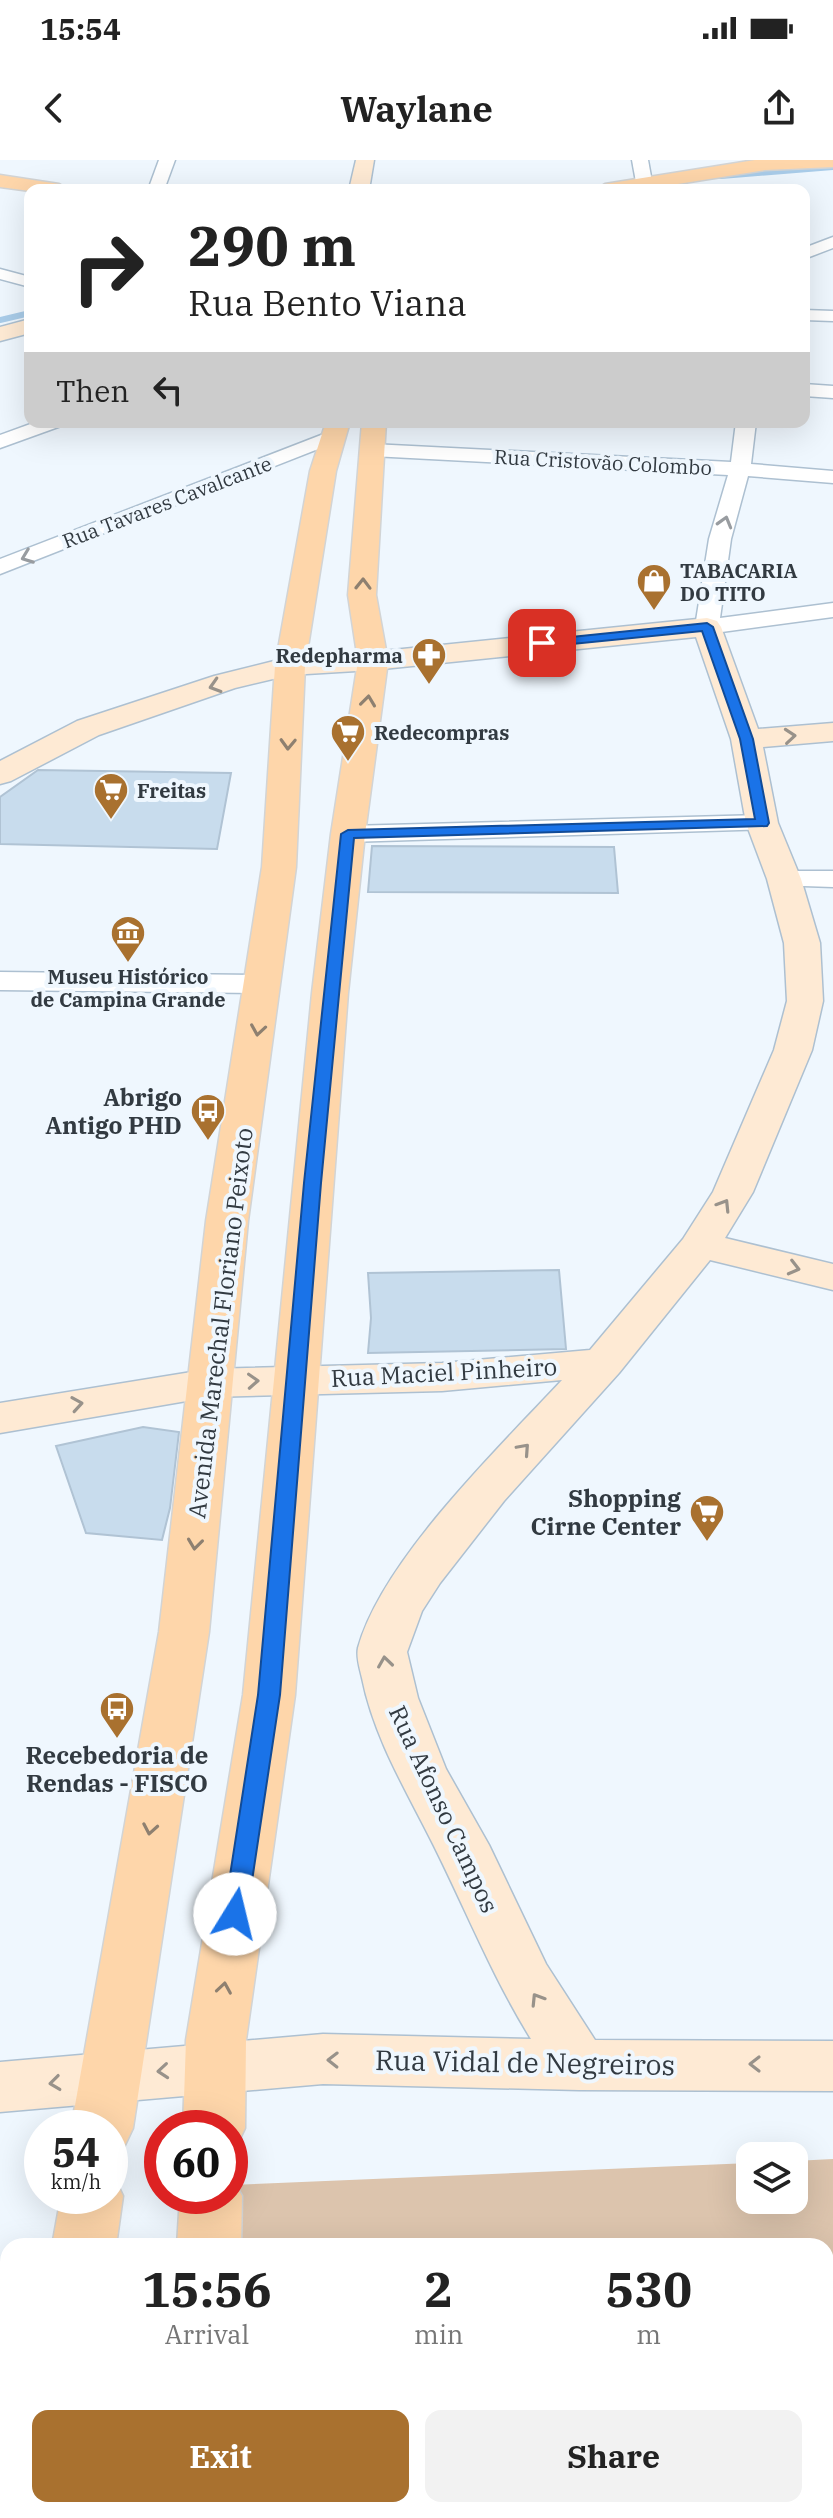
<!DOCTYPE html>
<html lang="en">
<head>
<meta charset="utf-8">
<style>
  body { margin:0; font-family:"IBM Plex Serif",serif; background:#f2f2f2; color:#222; height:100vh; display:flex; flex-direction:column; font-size:30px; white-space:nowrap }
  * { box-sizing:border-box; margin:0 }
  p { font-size:26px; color:#767676 }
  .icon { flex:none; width:44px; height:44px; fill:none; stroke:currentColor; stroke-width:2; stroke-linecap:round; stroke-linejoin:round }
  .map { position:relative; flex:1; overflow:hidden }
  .drawer { position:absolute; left:0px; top:2078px; width:834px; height:280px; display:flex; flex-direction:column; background:#fff; border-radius:24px 24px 0 0; box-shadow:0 8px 32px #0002 }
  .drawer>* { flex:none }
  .banner { position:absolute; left:24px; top:24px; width:786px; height:244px; border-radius:16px; box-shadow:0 8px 32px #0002; background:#fff; color:#222; overflow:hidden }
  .fabs { position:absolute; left:736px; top:1982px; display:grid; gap:16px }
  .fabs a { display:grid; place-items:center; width:72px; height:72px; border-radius:16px; background:#fff; box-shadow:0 8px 32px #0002; font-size:40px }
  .speed { position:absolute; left:24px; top:1950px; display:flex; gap:16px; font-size:40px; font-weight:700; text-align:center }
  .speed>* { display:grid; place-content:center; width:104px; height:104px; border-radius:50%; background:#fff; box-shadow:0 8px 32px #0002; line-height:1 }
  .speed small { font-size:20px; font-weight:400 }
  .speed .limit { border:12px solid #d22; background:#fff; color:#111 }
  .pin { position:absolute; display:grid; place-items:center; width:68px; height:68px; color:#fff; margin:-34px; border-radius:16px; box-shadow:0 4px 12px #0006 }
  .me { position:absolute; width:88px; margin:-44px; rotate:9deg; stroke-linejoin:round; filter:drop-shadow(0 0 6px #0008) }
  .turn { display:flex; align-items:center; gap:28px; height:168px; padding:0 32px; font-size:36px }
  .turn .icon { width:104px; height:104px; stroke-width:2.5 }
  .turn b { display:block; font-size:56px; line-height:68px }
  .then { display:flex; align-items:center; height:76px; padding:0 32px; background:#0003; gap:16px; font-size:30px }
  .eta { display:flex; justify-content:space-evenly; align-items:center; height:136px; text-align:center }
  .eta b { font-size:48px; font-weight:700; line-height:56px }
  .button { display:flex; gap:16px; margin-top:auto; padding:16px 32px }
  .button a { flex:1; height:92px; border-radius:16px; background:#a9712f; color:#fff; font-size:32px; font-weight:700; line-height:92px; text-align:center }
  .button a+a { background:#f2f2f2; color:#222 }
  .status { display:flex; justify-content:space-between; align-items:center; height:56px; padding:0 40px; background:#fff; direction:ltr }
  .status svg { height:22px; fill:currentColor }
  header { display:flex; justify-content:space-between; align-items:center; height:104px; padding:0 32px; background:#fff; font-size:36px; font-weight:700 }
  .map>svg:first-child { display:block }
</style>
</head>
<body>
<div class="status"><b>15:54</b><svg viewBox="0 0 49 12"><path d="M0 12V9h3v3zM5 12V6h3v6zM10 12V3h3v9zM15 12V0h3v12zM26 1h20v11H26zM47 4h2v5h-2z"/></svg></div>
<header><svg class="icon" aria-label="back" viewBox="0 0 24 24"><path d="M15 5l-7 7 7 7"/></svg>Waylane<svg class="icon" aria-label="share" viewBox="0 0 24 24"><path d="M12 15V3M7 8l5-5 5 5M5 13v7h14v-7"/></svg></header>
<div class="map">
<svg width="833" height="2358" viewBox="0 0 833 2358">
  <rect width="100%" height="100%" fill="#eff7fe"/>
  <polygon fill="#dcc4ad" points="833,1999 833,2358 215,2358 216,2350 826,2350 826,2086 224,2086 230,2025 750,2003 750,2040 794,2040 794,2001"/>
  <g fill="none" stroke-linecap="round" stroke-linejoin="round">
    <g stroke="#a9cce9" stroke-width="6">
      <polyline points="721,16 833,7"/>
      <polyline points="0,160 30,153"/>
    </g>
  </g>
  <g fill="#c8dced" stroke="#b0c3d4" stroke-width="2">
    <polygon points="38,610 231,613 217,689 0,684 0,637"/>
    <polygon points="372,686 614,687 618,733 368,732"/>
    <polygon points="559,1110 566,1189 368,1193 371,1158 368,1113"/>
    <polygon points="143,1267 179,1272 170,1348 162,1380 86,1373 56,1286"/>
  </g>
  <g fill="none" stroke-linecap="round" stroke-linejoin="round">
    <defs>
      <g id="street">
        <polygon points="159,0 175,0 164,30 148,30"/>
        <polygon points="632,0 648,0 652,22 649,25 644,27 636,22"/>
        <polygon points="833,77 833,88 804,99 804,88"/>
        <polygon points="0,109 30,117 30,127 0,119"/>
        <polygon points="804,150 833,151 833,161 804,160"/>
        <polygon points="804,224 833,226 833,238 804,236"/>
        <polygon points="36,262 64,262 61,266 0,288 0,275"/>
        <polygon points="736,262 756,262 751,304 833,311 833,323 748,316 731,379 720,458 833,443 833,457 707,474 699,472 695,467 709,379 728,315 372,296 362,290 372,284 731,302"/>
        <polygon points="334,270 344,276 341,280 0,414 0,399"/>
        <polygon points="762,655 771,657 775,663 771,669 348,682 338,680 334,674 338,668 348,666"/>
        <polygon points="784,711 833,711 833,727 774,725 770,719 774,713"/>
        <polygon points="0,812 264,815 274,818 279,824 274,830 264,833 0,830"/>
      </g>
      <g id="secondary">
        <polygon points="356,0 374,0 369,30 349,30"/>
        <polygon points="30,159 30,173 0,181 0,167"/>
        <path d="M 707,458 L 717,461 L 721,467 L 758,569 L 833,563 L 833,581 L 763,587 L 778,663 L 801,719 L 820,783 L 823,841 L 812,890 L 753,1032 L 725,1078 L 833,1104 L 833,1130 L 710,1100 L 619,1213 L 504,1341 L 440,1423 L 422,1451 L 407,1492 L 418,1538 L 446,1609 L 489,1685 L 546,1804 L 595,1880 L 833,1881 L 833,1931 L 579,1930 L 323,1924 L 0,1952 L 0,1902 L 323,1874 L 531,1879 C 492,1816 466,1750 433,1684 C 406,1630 374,1578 362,1518 C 360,1509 356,1497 358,1488 C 382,1400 499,1288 562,1220 L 442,1231 L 210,1237 L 0,1273 L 0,1243 L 210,1209 L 442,1203 L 590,1190 L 683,1079 L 713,1032 L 774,890 L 787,841 L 784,783 L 767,719 L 746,663 L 731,579 L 696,477 L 373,510 L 290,515 L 235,528 L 99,575 L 11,621 L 0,624 L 0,601 L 77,561 L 214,516 L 290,497 L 373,492 Z"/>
      </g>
      <g id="primary">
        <polygon points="755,0 833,0 833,7 765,10 640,30 595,30 605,24"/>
        <polygon points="0,15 59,24 69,30 30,31 0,27"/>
        <polygon points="326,262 350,262 336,311 305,506 296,707 248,1061 209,1472 133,1968 124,1987 110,1991 110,1968 71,1968 159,1472 206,1061 262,707 275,506 310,311"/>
        <polygon points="362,262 386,262 376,435 388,501 365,674 348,833 295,1535 246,1880 245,1968 236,1987 230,1988 230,1968 183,1968 186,1880 243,1535 312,833 331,674 358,501 348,435"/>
        <polygon points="110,2015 114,2017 123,2036 116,2086 52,2086 61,2036 110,2036"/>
        <polygon points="230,2015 242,2036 241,2086 177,2086 180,2036 230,2036"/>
        <polygon points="13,2350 83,2350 82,2358 12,2358"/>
        <polygon points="161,2350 231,2350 230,2358 160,2358"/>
      </g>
    </defs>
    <use href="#street" stroke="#adc0d1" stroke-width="3"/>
    <use href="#secondary" stroke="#adc0d1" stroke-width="3"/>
    <use href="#primary" stroke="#d2d4d5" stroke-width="3"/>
    <use href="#street" fill="#fff" fill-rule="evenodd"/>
    <use href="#secondary" fill="#feead4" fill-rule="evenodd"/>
    <use href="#primary" fill="#fed6aa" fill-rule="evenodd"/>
  </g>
  <defs><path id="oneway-chevron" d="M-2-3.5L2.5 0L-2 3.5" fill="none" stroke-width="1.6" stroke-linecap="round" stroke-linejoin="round" transform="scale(2)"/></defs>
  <g stroke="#989ca0">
    <use href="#oneway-chevron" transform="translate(725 362) rotate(-74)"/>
    <use href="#oneway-chevron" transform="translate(27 397) rotate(159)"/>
  </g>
  <g stroke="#8e8070">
    <use href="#oneway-chevron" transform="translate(363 424) rotate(-89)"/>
    <use href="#oneway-chevron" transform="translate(368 541) rotate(-83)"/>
    <use href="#oneway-chevron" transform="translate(288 584) rotate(92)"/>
    <use href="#oneway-chevron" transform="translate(258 870) rotate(99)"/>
    <use href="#oneway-chevron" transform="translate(195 1384) rotate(97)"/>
    <use href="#oneway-chevron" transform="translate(150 1669) rotate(100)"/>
    <use href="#oneway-chevron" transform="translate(224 1828) rotate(-81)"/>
  </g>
  <g stroke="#98928a">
    <use href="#oneway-chevron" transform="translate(215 526) rotate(163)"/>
    <use href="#oneway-chevron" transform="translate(790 576) rotate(-5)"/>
    <use href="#oneway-chevron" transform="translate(724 1045) rotate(-58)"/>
    <use href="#oneway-chevron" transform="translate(794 1108) rotate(14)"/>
    <use href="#oneway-chevron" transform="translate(253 1221) rotate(-3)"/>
    <use href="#oneway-chevron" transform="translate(77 1244) rotate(-9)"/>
    <use href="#oneway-chevron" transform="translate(524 1289) rotate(-48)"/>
    <use href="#oneway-chevron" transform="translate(385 1502) rotate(-98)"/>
    <use href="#oneway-chevron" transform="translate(537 1839) rotate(-122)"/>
    <use href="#oneway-chevron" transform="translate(333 1900) rotate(-179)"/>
    <use href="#oneway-chevron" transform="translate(755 1904) rotate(180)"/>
    <use href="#oneway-chevron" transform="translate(163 1911) rotate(175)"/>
    <use href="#oneway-chevron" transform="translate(55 1923) rotate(173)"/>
  </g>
  <polygon fill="#1a73e8" stroke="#114b97" stroke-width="2" points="707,463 713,467 753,579 769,663 767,666 354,678 321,1023 280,1535 247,1754 244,1761 235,1764 227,1761 224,1754 258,1535 304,1023 341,674 348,670 755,659 740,579 702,471 542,487 536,483 542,480"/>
  <defs>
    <symbol id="shop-pin" viewBox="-11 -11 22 30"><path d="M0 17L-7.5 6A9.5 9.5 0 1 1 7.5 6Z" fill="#a9712f" stroke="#eff7fe"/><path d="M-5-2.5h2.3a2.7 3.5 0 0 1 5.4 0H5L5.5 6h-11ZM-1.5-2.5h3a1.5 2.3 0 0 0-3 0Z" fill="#fff"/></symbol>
    <symbol id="pharmacy-pin" viewBox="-11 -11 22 30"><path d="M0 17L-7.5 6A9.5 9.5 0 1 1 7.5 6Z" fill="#a9712f" stroke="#eff7fe"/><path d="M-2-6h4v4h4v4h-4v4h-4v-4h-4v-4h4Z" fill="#fff"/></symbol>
    <symbol id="supermarket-pin" viewBox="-11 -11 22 30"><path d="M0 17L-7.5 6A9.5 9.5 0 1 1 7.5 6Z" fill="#a9712f" stroke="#eff7fe"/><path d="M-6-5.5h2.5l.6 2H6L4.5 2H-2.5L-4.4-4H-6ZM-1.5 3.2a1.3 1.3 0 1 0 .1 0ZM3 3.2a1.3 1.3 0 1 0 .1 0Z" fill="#fff"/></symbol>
    <symbol id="museum-pin" viewBox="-11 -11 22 30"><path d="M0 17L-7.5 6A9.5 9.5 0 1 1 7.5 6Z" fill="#a9712f" stroke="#eff7fe"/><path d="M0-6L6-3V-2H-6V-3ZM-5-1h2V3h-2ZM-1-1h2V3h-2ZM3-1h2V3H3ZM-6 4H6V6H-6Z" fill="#fff"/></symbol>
    <symbol id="bus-pin" viewBox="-11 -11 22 30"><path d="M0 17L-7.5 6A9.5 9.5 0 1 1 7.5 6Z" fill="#a9712f" stroke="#eff7fe"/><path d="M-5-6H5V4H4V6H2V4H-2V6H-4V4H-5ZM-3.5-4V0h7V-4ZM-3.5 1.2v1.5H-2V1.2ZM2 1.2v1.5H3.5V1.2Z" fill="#fff"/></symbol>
  </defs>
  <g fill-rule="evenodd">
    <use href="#shop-pin" x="634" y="401" width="40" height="54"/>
    <use href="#pharmacy-pin" x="409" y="475" width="40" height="54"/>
    <use href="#supermarket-pin" x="328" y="552" width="40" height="54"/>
    <use href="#supermarket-pin" x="91" y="610" width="40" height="54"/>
    <use href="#museum-pin" x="108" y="753" width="40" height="54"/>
    <use href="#bus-pin" x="188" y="931" width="40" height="54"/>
    <use href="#supermarket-pin" x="687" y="1332" width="40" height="54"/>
    <use href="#bus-pin" x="97" y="1529" width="40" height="54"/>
  </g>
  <g text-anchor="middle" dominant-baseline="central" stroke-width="8" stroke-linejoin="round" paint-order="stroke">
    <g font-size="20" fill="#323a41" stroke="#eff7fe">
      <text transform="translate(603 302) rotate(3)">Rua Cristovão Colombo</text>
      <text transform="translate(167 342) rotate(-21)">Rua Tavares Cavalcante</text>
    </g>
    <g font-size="20" font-weight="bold" fill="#323a41" stroke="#eff7fe" text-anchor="start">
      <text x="680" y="410">TABACARIA<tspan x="680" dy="23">DO TITO</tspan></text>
      <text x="403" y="495" text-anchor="end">Redepharma</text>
      <text x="374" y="572">Redecompras</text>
      <text x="137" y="630">Freitas</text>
      <text x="128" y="816" text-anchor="middle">Museu Histórico<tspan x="128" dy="23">de Campina Grande</tspan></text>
    </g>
    <g font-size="24" font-weight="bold" fill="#323a41" stroke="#eff7fe" text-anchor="end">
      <text x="182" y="937">Abrigo<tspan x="182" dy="28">Antigo PHD</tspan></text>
      <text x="681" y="1338">Shopping<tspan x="681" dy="28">Cirne Center</tspan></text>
      <text x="117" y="1595" text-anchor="middle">Recebedoria de<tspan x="117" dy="28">Rendas - FISCO</tspan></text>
    </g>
    <g font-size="24" fill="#323a41" stroke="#eff7fe">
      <text transform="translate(220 1163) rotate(-83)">Avenida Marechal Floriano Peixoto</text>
      <text transform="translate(444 1212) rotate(-3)">Rua Maciel Pinheiro</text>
      <text transform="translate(444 1649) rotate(65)">Rua Afonso Campos</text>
    </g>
    <g font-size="28" fill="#323a41" stroke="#eff7fe">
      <text transform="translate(525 1902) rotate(1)">Rua Vidal de Negreiros</text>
    </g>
  </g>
</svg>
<div class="fabs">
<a><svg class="icon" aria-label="layers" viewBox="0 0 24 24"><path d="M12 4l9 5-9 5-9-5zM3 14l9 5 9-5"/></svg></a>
</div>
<div class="speed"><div>54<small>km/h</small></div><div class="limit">60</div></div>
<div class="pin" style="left:542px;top:483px;background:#d93025"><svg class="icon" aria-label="arrive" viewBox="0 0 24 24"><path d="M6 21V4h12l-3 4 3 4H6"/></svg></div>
<svg class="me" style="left:235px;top:1754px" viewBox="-20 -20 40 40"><circle r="19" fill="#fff"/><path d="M0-13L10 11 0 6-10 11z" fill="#1a73e8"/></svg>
<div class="banner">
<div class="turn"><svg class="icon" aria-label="right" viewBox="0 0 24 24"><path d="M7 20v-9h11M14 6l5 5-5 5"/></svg><div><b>290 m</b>Rua Bento Viana</div></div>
<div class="then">Then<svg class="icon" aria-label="left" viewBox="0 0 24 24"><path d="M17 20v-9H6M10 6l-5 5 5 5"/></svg></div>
</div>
<section class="drawer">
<div class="eta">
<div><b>15:56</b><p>Arrival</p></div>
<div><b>2</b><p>min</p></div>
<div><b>530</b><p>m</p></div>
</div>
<div class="button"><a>Exit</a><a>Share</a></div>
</section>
</div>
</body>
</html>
